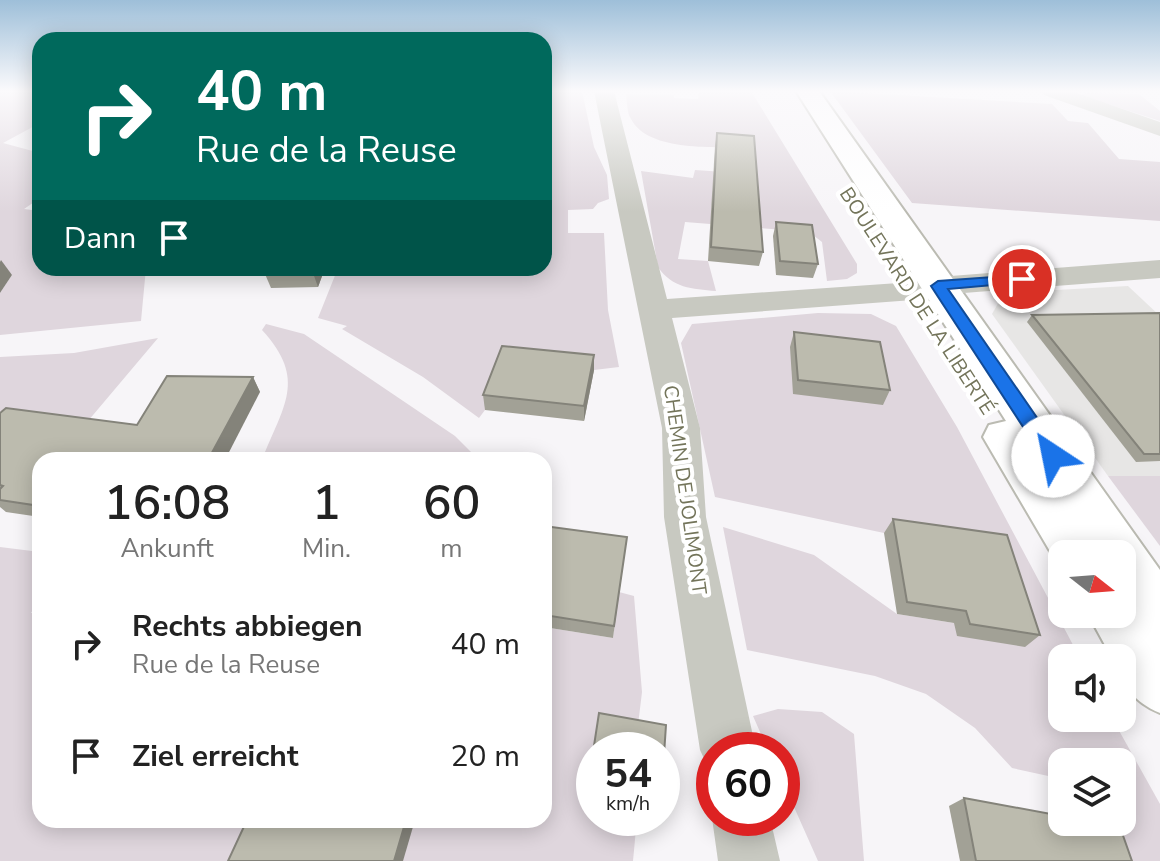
<!DOCTYPE html>
<html lang="de">
<head>
<meta charset="utf-8">
<style>
  body { margin:0; font-family:"Nunito Sans",sans-serif; background:#f2f2f2; color:#222; height:100vh; display:flex; flex-direction:column; font-size:30px; white-space:nowrap }
  * { box-sizing:border-box; margin:0 }
  p { font-size:26px; color:#767676 }
  .icon { flex:none; width:44px; height:44px; fill:none; stroke:currentColor; stroke-width:2; stroke-linecap:round; stroke-linejoin:round }
  .map { position:relative; flex:1; overflow:hidden }
  .panel { position:absolute; left:32px; top:452px; width:520px; height:376px; display:flex; flex-direction:column; background:#fff; border-radius:24px; box-shadow:0 4px 20px #0003 }
  .panel>* { flex:none }
  .hud { position:absolute; left:32px; top:32px; width:520px; height:244px; border-radius:24px; box-shadow:0 4px 20px #0003; background:#00695c; color:#fff; overflow:hidden }
  .needle { width:52px; rotate:107deg }
  .tools { position:absolute; left:1048px; top:540px; display:grid; gap:16px }
  .tools a { display:grid; place-items:center; width:88px; height:88px; border-radius:16px; background:#fff; box-shadow:0 4px 20px #0003; font-size:40px }
  .speed { position:absolute; left:576px; top:732px; display:flex; gap:16px; font-size:40px; font-weight:700; text-align:center }
  .speed>* { display:grid; place-content:center; width:104px; height:104px; border-radius:50%; background:#fff; box-shadow:0 4px 20px #0003; line-height:1 }
  .speed small { font-size:20px; font-weight:400 }
  .speed .limit { border:12px solid #d22; background:#fff; color:#111 }
  .pin { position:absolute; display:grid; place-items:center; width:68px; height:68px; color:#fff; margin:-34px; border:4px solid #fff; border-radius:50%; box-shadow:0 2px 8px #0007 }
  .me { position:absolute; width:88px; margin:-44px; rotate:326deg; stroke-linejoin:round; filter:drop-shadow(0 0 6px #0008) }
  .turn { display:flex; align-items:center; gap:28px; height:168px; padding:0 32px; font-size:36px }
  .turn .icon { width:104px; height:104px; stroke-width:2.5 }
  .turn b { display:block; font-size:56px; line-height:68px }
  .then { display:flex; align-items:center; height:76px; padding:0 32px; background:#0003; gap:16px; font-size:30px }
  .eta { display:flex; justify-content:space-evenly; align-items:center; height:136px; text-align:center }
  .eta b { font-size:48px; font-weight:600; line-height:56px }
  ul { padding:0; list-style:none }
  li { display:flex; align-items:center; gap:24px; height:112px; padding:0 32px }
  li div { flex:1 }
  li b { display:block; font-size:30px }
  li em { font-style:normal }
  .map>svg:first-child { display:block }
</style>
</head>
<body>
<div class="map">
<svg width="1160" height="861" viewBox="0 0 1160 861">
  <rect width="100%" height="100%" fill="#f7f5f8"/>
  <polygon fill="#e7e6e5" points="1128,286 1160,316 1160,476 1108,476 992,314 1004,293"/>
  <g fill="#dfd6dd">
    <polygon points="0,91 40,91 40,123 3,143 40,153 40,198 24,209 40,211 40,268 146,268 141,321 0,335 0,293 12,275 0,276"/>
    <polygon points="544,91 582,91 594,147 607,175 609,199 598,203 593,209 568,210 568,233 604,233 608,310 619,367 594,370 485,410 479,418 423,377 342,329 347,326 318,318 338,268 544,268"/>
    <path d="M 699,91 L 751,91 L 857,264 L 857,273 L 847,279 L 827,281 L 822,242 L 809,232 L 685,222 L 678,259 L 708,261 L 716,291 C 692,289 672,288 658,267 L 641,171 L 693,178 L 695,170 L 753,174 L 751,148 C 717,146 649,153 631,119 C 627,113 627,102 626,94 L 674,95 L 674,98 L 698,99 Z"/>
    <polygon points="830,91 1052,104 1068,121 1088,123 1119,159 1160,162 1160,221 912,203"/>
    <polygon points="1087,93 1139,94 1160,111 1160,121 1080,95"/>
    <polygon points="818,313 871,314 896,326 957,427 1080,658 1062,658 1062,718 1112,718 1160,804 1160,861 1108,861 1096,822 1122,822 1122,762 1062,762 1062,779 1012,768 975,728 926,694 875,676 747,650 723,527 814,555 897,614 954,623 995,548 884,533 715,497 681,343 692,324"/>
    <path d="M 266,324 L 304,334 L 455,436 L 479,460 L 262,460 C 283,406 308,380 262,330 Z"/>
    <polygon points="158,338 88,421 0,411 0,357 74,353"/>
    <polygon points="1108,476 1160,476 1160,546"/>
    <polygon points="0,547 40,552 40,598 31,613 40,613 40,820 544,820 544,627 613,638 619,592 634,596 642,692 638,725 599,719 588,789 594,791 594,818 637,818 633,861 0,861"/>
    <polygon points="778,709 822,712 854,734 864,861 818,861 782,780 782,750 768,750 753,716"/>
  </g>
  <g fill="none" stroke-linecap="round" stroke-linejoin="round">
    <defs>
      <path id="primary" d="M 796,91 L 819,91 L 1160,570 L 1160,713 C 1134,702 1122,687 1122,658 L 1112,658 L 1088,614 L 1122,614 L 1122,554 L 1062,554 L 1061,570 L 983,437 L 989,425 L 1006,421 Z"/>
    </defs>
    <use href="#primary" stroke="#bbbbb2" stroke-width="4"/>
    <g fill="#c8c9c1" fill-rule="evenodd">
      <polygon points="594,91 614,91 667,299 913,282 924,285 927,280 938,277 1160,260 1160,278 938,295 927,292 924,297 913,300 672,318 700,428 706,517 756,750 714,750 714,772 709,769 700,750 664,517 662,428"/>
      <polygon points="1041,91 1071,91 1160,122 1160,136 1044,95"/>
      <polygon points="714,812 714,818 770,818 780,861 718,861 712,818"/>
    </g>
    <use href="#primary" fill="#fff" fill-rule="evenodd"/>
  </g>
  <g fill="#a2a196">
    <polygon points="717,133 763,252 759,266 708,261 715,146"/>
    <polygon points="776,222 818,264 813,278 776,275 773,236"/>
    <polygon points="268,268 325,268 318,287 271,288 265,274"/>
    <polygon points="1160,313 1160,461 1136,462 1027,322 1032,315"/>
    <polygon points="794,332 890,390 883,405 793,394 790,347"/>
    <polygon points="594,355 594,370 584,421 485,410 483,395"/>
    <polygon points="253,377 260,392 40,460 40,517 6,512 0,507 0,413 137,425"/>
    <polygon points="893,519 1040,635 1025,647 957,636 954,623 897,614 884,533"/>
    <polygon points="544,526 625,551 613,638 544,627"/>
    <polygon points="594,750 594,791 588,790"/>
    <polygon points="964,798 1132,861 960,861 949,806"/>
  </g>
  <g fill="#84837a">
    <polygon points="1,260 12,275 0,293 0,262"/>
    <polygon points="315,268 325,268 318,287 313,273"/>
    <polygon points="594,355 594,370 584,421 584,406"/>
    <polygon points="253,377 260,392 225,460 208,460"/>
    <polygon points="406,820 415,820 403,861 394,861"/>
  </g>
  <g fill="#bcbbae" stroke="#84837a" stroke-width="2">
    <polygon points="717,133 754,136 763,252 711,247"/>
    <polygon points="776,222 812,225 818,264 780,261"/>
    <polygon points="268,268 315,268 313,273 265,274"/>
    <polygon points="1160,313 1160,454 1144,454 1032,315"/>
    <polygon points="794,332 880,342 890,390 798,380"/>
    <polygon points="502,346 594,355 584,406 483,395"/>
    <polygon points="167,376 253,377 208,460 40,460 40,506 0,500 0,489 3,486 0,485 0,413 6,408 137,425"/>
    <polygon points="893,519 1007,535 1040,635 970,624 966,611 907,602"/>
    <polygon points="544,526 627,537 614,626 544,615"/>
    <polygon points="599,713 666,725 662,784 662,750 594,750 594,786 588,785"/>
    <polygon points="964,798 1062,816 1062,822 1095,822 1120,827 1132,861 976,861"/>
    <polygon points="247,820 406,820 394,861 228,861"/>
  </g>
  <linearGradient id="sky" x2="0" y2="1"><stop stop-color="#9ebfd9"/><stop offset="0.43" stop-color="#fbfafc"/><stop offset="1" stop-color="#fbfafc" stop-opacity="0"/></linearGradient>
  <rect width="1160" height="212" fill="url(#sky)"/>
  <polygon fill="#1a73e8" stroke="#114b97" stroke-width="2" points="1022,275 1027,276 1027,282 948,289 1060,451 1062,456 1053,464 1046,462 931,286 938,281"/>
  <g text-anchor="middle" dominant-baseline="central" stroke-width="8" stroke-linejoin="round" paint-order="stroke">
    <g font-size="20" fill="#73745a" stroke="#fff">
      <text transform="translate(917 301) rotate(57)">BOULEVARD DE LA LIBERTÉ</text>
      <text transform="translate(685 490) rotate(82)">CHEMIN DE JOLIMONT</text>
    </g>
  </g>
</svg>
<div class="tools">
<a><svg class="needle" viewBox="-14 -14 28 28"><path d="M0-13l5 13h-10z" fill="#e53935"/><path d="M0 13l5-13h-10z" fill="#767676"/></svg></a>
<a><svg class="icon" aria-label="sound" viewBox="0 0 24 24"><path d="M4 9h4l5-4v14l-5-4H4zM17 9q2 3 0 6"/></svg></a>
<a><svg class="icon" aria-label="layers" viewBox="0 0 24 24"><path d="M12 4l9 5-9 5-9-5zM3 14l9 5 9-5"/></svg></a>
</div>
<div class="speed"><div>54<small>km/h</small></div><div class="limit">60</div></div>
<div class="pin" style="left:1022px;top:279px;background:#d93025"><svg class="icon" aria-label="arrive" viewBox="0 0 24 24"><path d="M6 21V4h12l-3 4 3 4H6"/></svg></div>
<svg class="me" style="left:1053px;top:456px" viewBox="-20 -20 40 40"><circle r="19" fill="#fff"/><path d="M0-13L10 11 0 6-10 11z" fill="#1a73e8"/></svg>
<div class="hud">
<div class="turn"><svg class="icon" aria-label="right" viewBox="0 0 24 24"><path d="M7 20v-9h11M14 6l5 5-5 5"/></svg><div><b>40 m</b>Rue de la Reuse</div></div>
<div class="then">Dann<svg class="icon" aria-label="arrive" viewBox="0 0 24 24"><path d="M6 21V4h12l-3 4 3 4H6"/></svg></div>
</div>
<section class="panel">
<div class="eta">
<div><b>16:08</b><p>Ankunft</p></div>
<div><b>1</b><p>Min.</p></div>
<div><b>60</b><p>m</p></div>
</div>
<ul>
<li><svg class="icon" aria-label="right" viewBox="0 0 24 24"><path d="M7 20v-9h11M14 6l5 5-5 5"/></svg><div><b>Rechts abbiegen</b><p>Rue de la Reuse</p></div><em>40 m</em></li>
<li><svg class="icon" aria-label="arrive" viewBox="0 0 24 24"><path d="M6 21V4h12l-3 4 3 4H6"/></svg><div><b>Ziel erreicht</b></div><em>20 m</em></li>
</ul>
</section>
</div>
</body>
</html>
